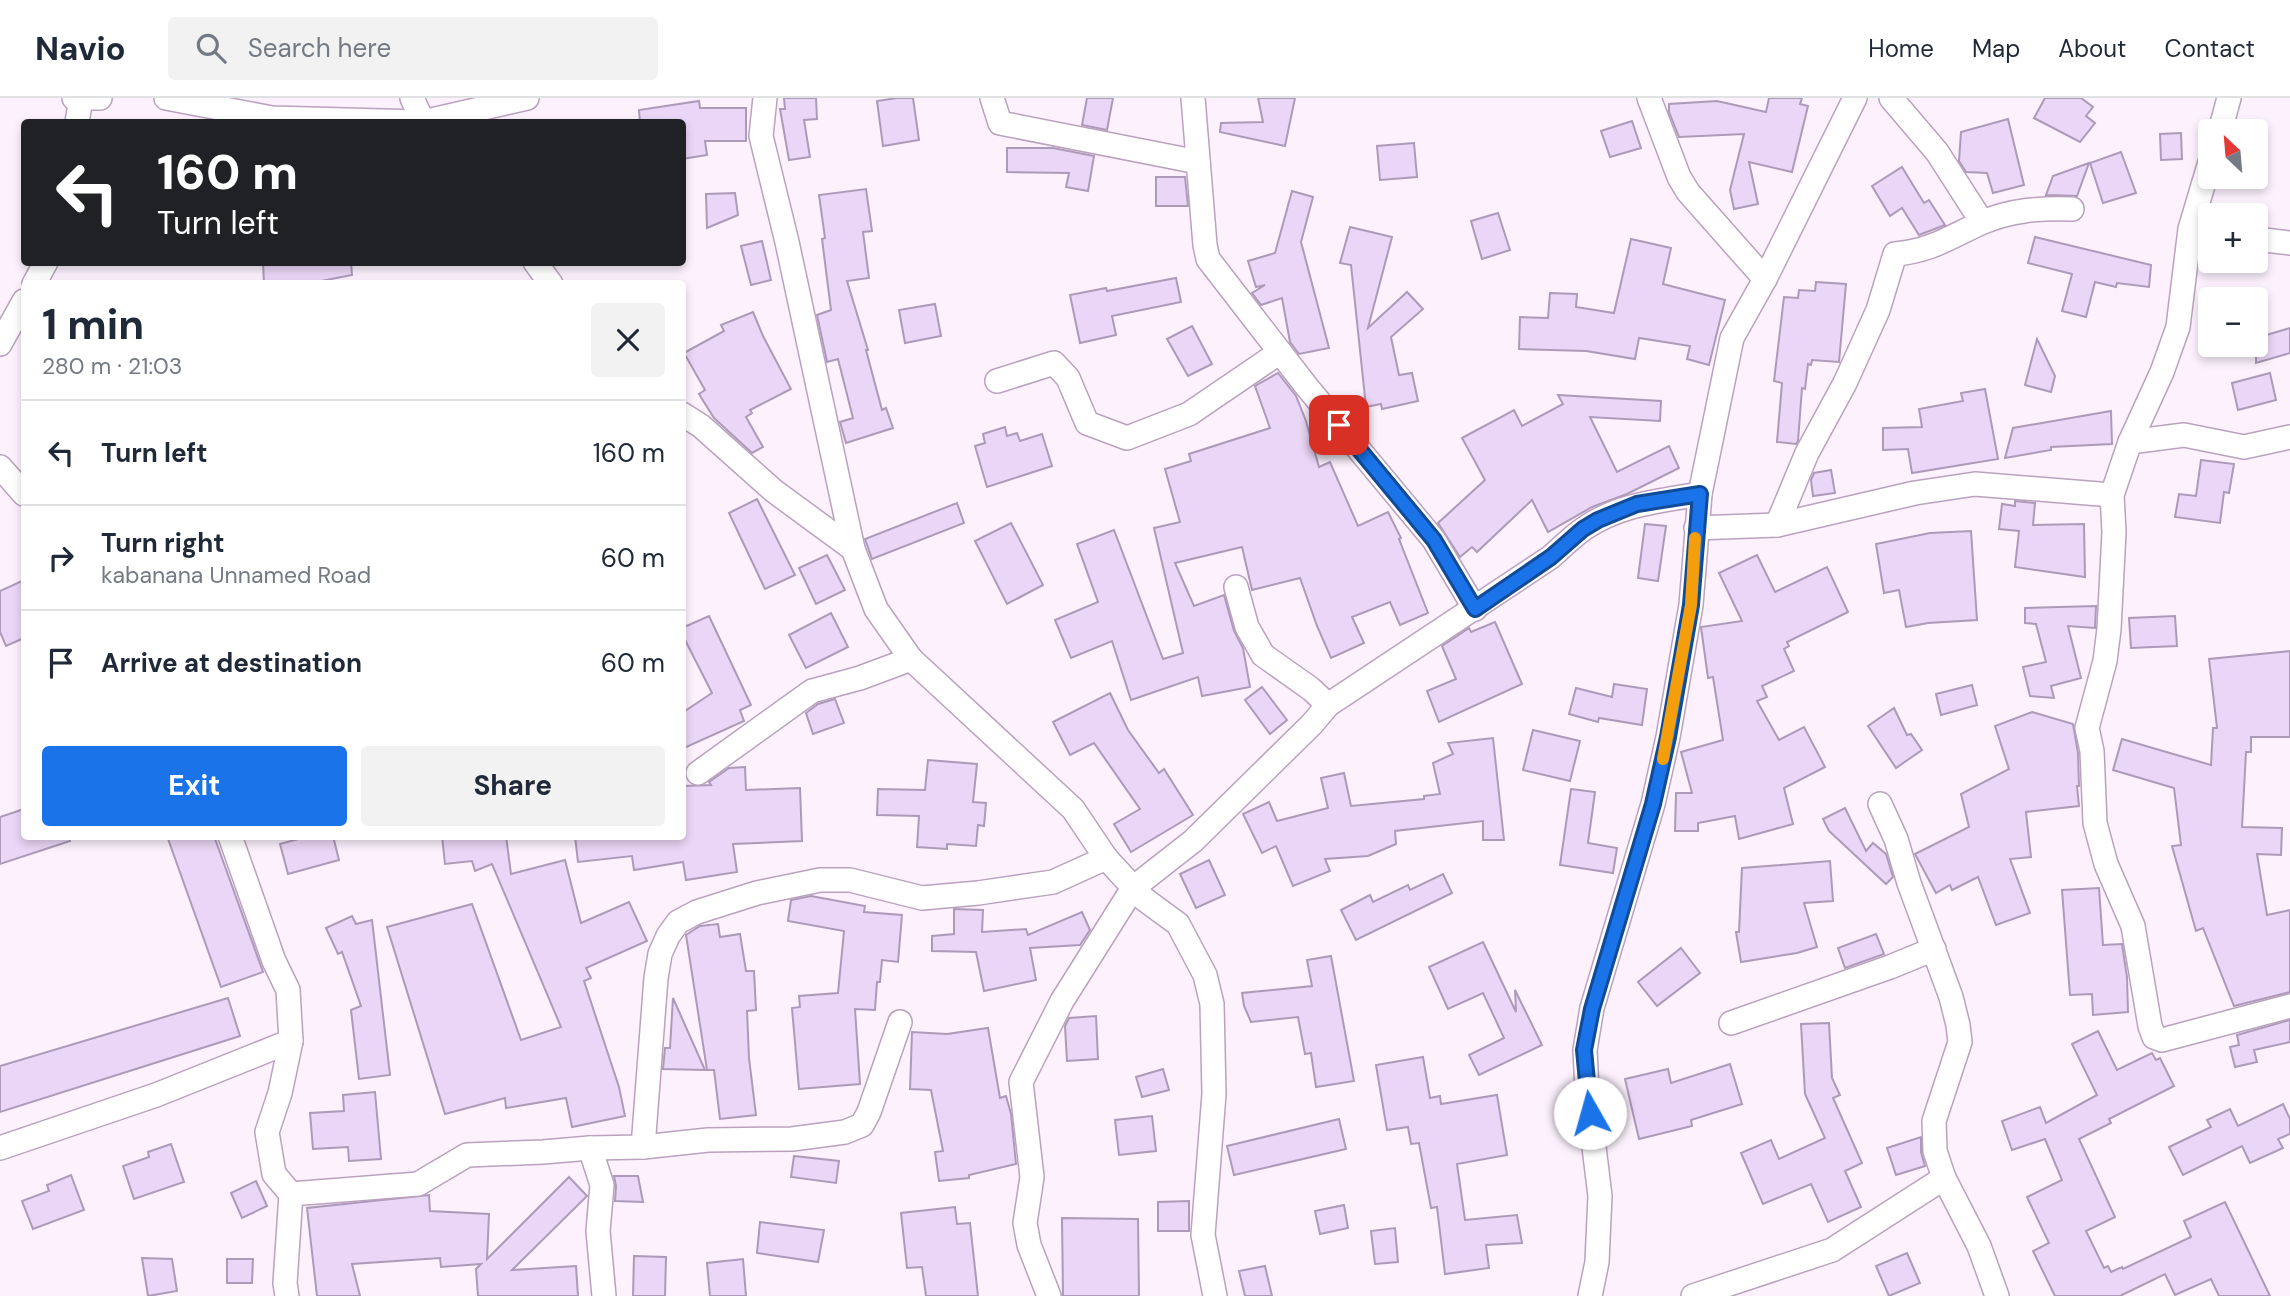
<!DOCTYPE html>
<html lang="en">
<head>
<meta charset="utf-8">
<style>
  body { margin:0; font-family:"DM Sans",sans-serif; background:#f2f2f3; color:#1f2937; height:100vh; display:flex; flex-direction:column; font-size:26px; white-space:nowrap }
  * { box-sizing:border-box; margin:0 }
  p { font-size:23px; color:#747a83 }
  .icon { flex:none; width:38px; height:38px; fill:none; stroke:currentColor; stroke-width:2; stroke-linecap:round; stroke-linejoin:round }
  .map { position:relative; flex:1; overflow:hidden }
  .sheet { position:absolute; left:21px; top:182px; width:665px; height:560px; display:flex; flex-direction:column; background:#fff; border-radius:7px; box-shadow:0 4px 10px #0003 }
  .sheet>* { flex:none }
  .guide { position:absolute; left:21px; top:21px; width:665px; height:147px; border-radius:7px; box-shadow:0 4px 10px #0003; background:#202124; color:#fff; overflow:hidden }
  .needle { width:46px; rotate:334deg }
  .tools { position:absolute; left:2198px; top:21px; display:grid; gap:14px }
  .tools a { display:grid; place-items:center; width:70px; height:70px; border-radius:7px; background:#fff; box-shadow:0 4px 10px #0003; font-size:35px }
  .pin { position:absolute; display:grid; place-items:center; width:60px; height:60px; color:#fff; margin:-30px; border-radius:14px; box-shadow:0 4px 10px #0006 }
  .me { position:absolute; width:77px; margin:-38px; rotate:353deg; stroke-linejoin:round; filter:drop-shadow(0 0 5px #0008) }
  .turn { display:flex; align-items:center; gap:24px; height:147px; padding:0 21px; font-size:32px }
  .turn .icon { width:91px; height:91px; stroke-width:2.5 }
  .turn b { display:block; font-size:49px; line-height:60px }
  .round { display:grid; place-items:center; flex:none; width:74px; height:74px; border-radius:7px; background:#f2f2f3 }
  .headline { display:flex; align-items:center; justify-content:space-between; height:119px; padding:0 21px }
  h1 { font-size:42px; font-weight:700; line-height:52px }
  .button { display:flex; gap:14px; margin-top:auto; padding:14px 21px }
  .button a { flex:1; height:80px; border-radius:7px; background:#1a73e8; color:#fff; font-size:28px; font-weight:700; line-height:80px; text-align:center }
  .button a+a { background:#f2f2f3; color:#1f2937 }
  ul { padding:0; list-style:none }
  li { display:flex; align-items:center; gap:21px; height:105px; padding:0 21px; border-top:2px solid #e0e1e3 }
  li div { flex:1 }
  li b { display:block; font-size:26px }
  li em { font-style:normal }
  header { display:flex; align-items:center; gap:42px; box-sizing:border-box; height:98px; padding:0 35px; background:#fff; border-bottom:2px solid #e0e1e3 }
  header strong { font-size:33px }
  nav { display:flex; gap:38px; margin-inline-start:auto; font-size:24px }
  .search { width:490px; height:63px; background:#f2f2f3; display:flex; align-items:center; gap:18px; box-sizing:border-box; padding:0 24px; border-radius:7px; color:#747a83; font-size:26px }
  .map>svg:first-child { display:block }
</style>
</head>
<body>
<header>
<strong>Navio</strong>
<div class="search"><svg class="icon" aria-label="search" viewBox="0 0 24 24"><circle cx="10" cy="10" r="6"/><path d="M15 15l6 6"/></svg>Search here</div>
<nav><a>Home</a><a>Map</a><a>About</a><a>Contact</a></nav>
</header>
<div class="map">
<svg width="2290" height="1198" viewBox="0 0 2290 1198">
  <rect width="100%" height="100%" fill="#fcf1fd"/>
  <g fill="#ead6f6" stroke="#ad9ab9" stroke-width="2">
    <polygon points="784,0 816,0 817,21 804,22 810,59 789,62 780,11 785,11"/>
    <polygon points="897,0 913,0 919,42 883,48 877,3"/>
    <polygon points="1087,0 1113,0 1107,32 1082,27"/>
    <polygon points="1258,0 1295,0 1285,48 1220,34 1221,25 1263,24"/>
    <polygon points="1769,0 1802,0 1800,6 1808,8 1792,74 1749,64 1758,106 1734,111 1730,92 1744,36 1679,39 1669,14 1669,6 1717,3 1766,14"/>
    <polygon points="2045,0 2081,0 2093,9 2086,18 2095,25 2080,44 2034,20"/>
    <polygon points="699,3 700,10 746,10 746,43 705,43 707,57 682,61 682,24 640,24 639,12"/>
    <polygon points="2008,21 2024,87 1993,95 1987,75 1966,74 1959,63 1961,34"/>
    <polygon points="1632,23 1641,50 1610,59 1601,33"/>
    <polygon points="2181,35 2182,61 2161,62 2160,36"/>
    <polygon points="1414,45 1417,79 1380,82 1377,48"/>
    <polygon points="1007,50 1053,50 1094,58 1088,93 1066,89 1069,75 1007,74"/>
    <polygon points="2121,54 2136,95 2103,105 2090,65"/>
    <polygon points="2089,65 2077,98 2046,97 2053,78"/>
    <polygon points="1902,69 1924,105 1929,102 1945,127 1919,137 1902,110 1890,118 1872,88"/>
    <polygon points="1156,79 1185,79 1188,108 1156,108"/>
    <polygon points="866,91 872,133 863,134 869,180 847,183 868,252 866,252 882,312 886,310 893,330 846,345 840,324 853,320 838,261 827,264 817,217 831,212 822,141 825,140 819,97"/>
    <polygon points="1292,93 1313,99 1301,144 1329,250 1299,256 1290,244 1282,200 1261,207 1252,195 1265,187 1256,189 1248,163 1275,155"/>
    <polygon points="735,95 738,117 707,130 706,96"/>
    <polygon points="1498,115 1510,152 1482,161 1471,123"/>
    <polygon points="1350,129 1392,139 1368,230 1407,194 1423,211 1391,239 1399,277 1412,275 1418,303 1382,311 1381,306 1366,309 1351,167 1340,165"/>
    <polygon points="2035,139 2151,167 2149,189 2117,185 2116,189 2095,184 2086,219 2062,213 2072,176 2028,165"/>
    <polygon points="1631,141 1671,150 1663,186 1725,202 1709,267 1687,261 1690,248 1639,240 1635,261 1586,253 1519,251 1520,219 1548,220 1550,195 1577,196 1576,209 1614,215"/>
    <polygon points="762,143 771,182 751,187 741,148"/>
    <polygon points="263,164 351,164 352,177 306,186 264,186"/>
    <polygon points="1176,180 1181,204 1112,218 1116,237 1080,245 1070,197 1106,190 1107,193"/>
    <polygon points="1816,184 1846,186 1839,264 1812,262 1811,267 1808,266 1805,291 1802,290 1798,343 1796,346 1777,344 1782,285 1774,283 1784,199 1798,200 1799,192 1815,193"/>
    <polygon points="935,206 941,238 905,245 899,212"/>
    <polygon points="753,214 763,238 791,291 750,312 752,315 746,319 763,349 752,355 714,320 699,296 705,292 684,255 724,233 721,227"/>
    <polygon points="1192,228 1212,266 1188,278 1167,241"/>
    <polygon points="2290,230 2290,255 2256,265 2256,240"/>
    <polygon points="2037,241 2055,278 2051,294 2025,287"/>
    <polygon points="1278,275 1296,298 1306,323 1319,369 1330,364 1358,428 1388,414 1401,440 1399,441 1428,515 1400,527 1390,504 1352,519 1364,545 1331,560 1317,528 1300,480 1252,492 1242,449 1175,465 1194,508 1224,497 1234,533 1243,550 1250,589 1202,598 1198,579 1131,602 1112,543 1071,560 1055,522 1098,504 1077,446 1114,432 1163,561 1183,555 1154,430 1180,424 1165,371 1191,363 1189,356 1270,330 1255,288"/>
    <polygon points="2270,275 2276,302 2238,312 2232,285"/>
    <polygon points="1985,291 1998,361 1912,375 1908,351 1883,352 1883,330 1922,329 1919,311 1963,303 1961,295"/>
    <polygon points="1558,297 1661,303 1660,323 1590,319 1617,374 1669,348 1679,370 1627,396 1592,409 1548,434 1532,402 1477,454 1472,449 1460,459 1438,425 1485,382 1462,340 1514,312 1522,328 1563,306"/>
    <polygon points="2111,313 2112,346 2051,349 2051,352 2005,360 2013,330"/>
    <polygon points="1005,329 1007,338 1017,335 1020,343 1042,336 1052,368 987,389 975,348 985,345 983,336"/>
    <polygon points="2201,362 2234,366 2229,395 2224,394 2220,425 2175,419 2179,396 2196,398"/>
    <polygon points="1831,372 1835,395 1813,398 1811,382 1814,375"/>
    <polygon points="757,401 795,477 765,491 729,415"/>
    <polygon points="2015,403 2035,405 2033,427 2084,426 2085,479 2015,469 2019,433 1999,431 2002,406 2015,408"/>
    <polygon points="957,405 964,425 872,461 865,441"/>
    <polygon points="1011,425 1043,487 1007,506 975,443"/>
    <polygon points="1645,426 1666,428 1658,483 1638,480"/>
    <polygon points="1971,433 1977,522 1928,525 1906,529 1899,492 1884,495 1876,446 1930,435"/>
    <polygon points="827,457 845,492 816,506 799,470"/>
    <polygon points="1757,457 1775,494 1827,469 1848,514 1787,544 1789,548 1784,551 1794,573 1762,588 1767,599 1757,603 1779,642 1804,629 1825,669 1784,690 1793,726 1739,741 1735,718 1698,725 1698,733 1675,733 1676,695 1692,695 1681,654 1723,642 1713,579 1708,580 1701,529 1742,523 1719,475"/>
    <polygon points="24,482 24,540 6,548 0,534 0,493"/>
    <polygon points="2096,508 2095,530 2068,528 2081,580 2051,588 2054,600 2030,598 2023,569 2046,564 2036,526 2025,525 2025,510"/>
    <polygon points="831,515 848,549 806,570 789,537"/>
    <polygon points="709,518 751,607 740,612 744,623 682,651 682,615 712,595 682,536 682,530"/>
    <polygon points="2175,518 2177,548 2131,550 2129,520"/>
    <polygon points="1495,524 1522,586 1439,624 1427,593 1456,581 1442,548 1469,530 1471,534"/>
    <polygon points="2290,553 2290,639 2251,639 2251,654 2246,654 2242,729 2282,730 2281,757 2257,756 2267,817 2290,812 2290,894 2234,908 2203,830 2196,833 2172,748 2181,747 2174,690 2113,672 2122,641 2211,667 2213,630 2217,630 2209,561"/>
    <polygon points="1614,586 1647,591 1642,627 1599,620 1598,624 1569,616 1576,590 1612,599"/>
    <polygon points="1972,587 1977,607 1941,617 1936,596"/>
    <polygon points="1262,589 1287,622 1270,636 1245,602"/>
    <polygon points="1110,595 1128,632 1159,675 1164,671 1193,717 1131,754 1114,726 1140,711 1094,645 1070,657 1053,624"/>
    <polygon points="835,601 844,625 813,636 806,615 818,606"/>
    <polygon points="1894,610 1907,637 1911,636 1922,652 1896,670 1868,628"/>
    <polygon points="2032,614 2073,626 2078,655 2079,688 2077,688 2079,708 2026,714 2031,759 2010,761 2030,815 1996,827 1978,779 1952,792 1950,787 1936,795 1915,756 1969,729 1961,696 2009,671 1995,628"/>
    <polygon points="1533,632 1580,643 1570,683 1523,672"/>
    <polygon points="1493,640 1504,742 1483,742 1483,723 1395,733 1396,746 1368,758 1325,761 1330,773 1293,788 1276,748 1262,755 1243,716 1269,704 1277,723 1328,710 1321,680 1344,675 1351,708 1424,701 1424,698 1440,696 1433,665 1453,656 1448,645"/>
    <polygon points="928,662 977,666 973,704 986,705 984,728 978,727 976,748 947,746 947,751 917,749 919,718 877,717 878,691 925,692"/>
    <polygon points="745,669 746,692 800,690 802,743 733,746 737,774 686,782 683,764 634,772 632,758 578,764 575,738 682,738 682,688 711,687 709,684 729,670"/>
    <polygon points="1571,691 1595,694 1588,745 1617,750 1613,775 1560,767"/>
    <polygon points="1845,710 1866,753 1873,745 1886,756 1893,779 1886,786 1829,733 1823,721"/>
    <polygon points="24,711 24,738 69,738 70,743 0,766 0,719"/>
    <polygon points="167,738 214,738 263,874 221,889"/>
    <polygon points="309,738 333,738 339,762 288,776 280,746"/>
    <polygon points="442,738 506,738 511,776 565,762 581,825 629,804 647,843 586,870 591,880 584,883 619,989 625,1018 572,1029 566,1000 506,1010 505,1000 445,1016 387,829 472,806 521,942 561,929 492,766 475,773 472,763 445,766"/>
    <polygon points="1209,762 1225,797 1196,810 1180,776"/>
    <polygon points="1830,763 1833,803 1804,805 1817,849 1797,855 1741,864 1736,834 1739,834 1742,770"/>
    <polygon points="1443,776 1452,795 1356,842 1341,812 1370,797 1373,804 1408,787 1410,792"/>
    <polygon points="2099,790 2103,847 2122,846 2127,879 2128,914 2093,917 2092,896 2070,897 2062,792"/>
    <polygon points="811,798 865,808 864,814 902,817 898,864 882,862 880,884 877,884 875,912 855,911 860,986 799,991 792,910 800,909 799,898 838,895 844,833 788,823 791,802"/>
    <polygon points="954,811 983,812 982,834 1026,831 1028,837 1082,814 1090,832 1080,847 1030,850 1036,882 984,893 976,854 932,853 932,838 954,836"/>
    <polygon points="352,818 356,826 372,822 390,977 359,981 351,912 361,908 342,854 338,856 326,830"/>
    <polygon points="718,826 720,839 740,836 746,873 754,873 756,912 747,913 749,960 756,1017 720,1021 714,972 707,972 686,837 700,828"/>
    <polygon points="1876,836 1884,856 1845,870 1838,850"/>
    <polygon points="1483,844 1516,914 1515,892 1542,947 1479,977 1469,957 1504,940 1483,895 1448,911 1429,869"/>
    <polygon points="1681,850 1700,875 1657,908 1638,884"/>
    <polygon points="1331,858 1354,983 1316,989 1311,955 1305,956 1298,919 1251,924 1244,908 1242,895 1312,888 1307,862"/>
    <polygon points="228,900 240,938 0,1014 0,968"/>
    <polygon points="673,900 705,972 663,971 665,950 670,950"/>
    <polygon points="1096,918 1098,961 1067,963 1065,928 1069,920"/>
    <polygon points="2290,922 2290,944 2254,952 2257,964 2235,969 2230,949 2239,947 2237,937"/>
    <polygon points="1829,925 1832,980 1840,997 1833,1000 1862,1065 1845,1073 1861,1109 1828,1124 1811,1086 1763,1106 1741,1055 1771,1042 1779,1061 1825,1040 1805,996 1801,926"/>
    <polygon points="988,930 1000,1000 1006,998 1011,1016 1016,1066 969,1077 969,1080 939,1083 935,1054 943,1053 931,992 910,991 912,934 947,936"/>
    <polygon points="2098,933 2117,972 2152,955 2156,962 2160,960 2174,988 2109,1021 2111,1025 2079,1041 2115,1119 2086,1133 2104,1170 2108,1168 2111,1174 2122,1169 2123,1171 2191,1139 2184,1123 2225,1104 2270,1198 2219,1198 2211,1181 2175,1197 2165,1176 2120,1198 2055,1198 2033,1153 2049,1145 2027,1099 2062,1082 2045,1041 2012,1052 2002,1023 2040,1009 2046,1025 2097,997 2072,946"/>
    <polygon points="1423,959 1430,1000 1440,998 1441,1006 1497,997 1507,1057 1457,1066 1465,1122 1517,1117 1522,1145 1486,1147 1489,1170 1445,1176 1437,1109 1431,1110 1419,1045 1411,1046 1408,1029 1387,1032 1376,967"/>
    <polygon points="1730,966 1742,1006 1691,1022 1692,1028 1639,1041 1625,981 1668,971 1671,985"/>
    <polygon points="1163,971 1169,992 1142,999 1136,979"/>
    <polygon points="375,994 381,1061 349,1063 348,1049 313,1051 310,1015 344,1013 343,997"/>
    <polygon points="2283,1006 2290,1021 2290,1036 2278,1041 2283,1050 2250,1065 2242,1048 2183,1077 2169,1049 2211,1029 2207,1022 2230,1011 2238,1028"/>
    <polygon points="1152,1018 1156,1053 1119,1057 1115,1022"/>
    <polygon points="1339,1021 1346,1051 1234,1077 1227,1048"/>
    <polygon points="1921,1039 1921,1054 1925,1068 1896,1077 1887,1050"/>
    <polygon points="171,1046 184,1084 134,1101 123,1068 149,1059 148,1054"/>
    <polygon points="794,1058 839,1063 836,1085 791,1079"/>
    <polygon points="71,1077 84,1112 33,1131 22,1103 49,1093 47,1087"/>
    <polygon points="614,1078 638,1078 643,1104 615,1103 616,1088"/>
    <polygon points="569,1079 587,1098 512,1172 576,1168 578,1198 478,1198 476,1171 481,1166 441,1169 440,1160 352,1166 360,1198 317,1198 307,1110 429,1097 430,1113 489,1116 487,1161"/>
    <polygon points="256,1083 267,1108 242,1120 231,1095"/>
    <polygon points="1189,1103 1189,1133 1158,1133 1158,1104"/>
    <polygon points="1344,1107 1348,1130 1320,1136 1315,1113"/>
    <polygon points="955,1109 957,1126 970,1125 978,1198 926,1198 922,1169 907,1170 901,1115"/>
    <polygon points="1062,1120 1138,1121 1139,1198 1063,1198"/>
    <polygon points="760,1124 824,1132 818,1164 757,1155"/>
    <polygon points="1395,1130 1398,1164 1375,1166 1371,1133"/>
    <polygon points="1907,1155 1920,1185 1889,1198 1876,1168"/>
    <polygon points="634,1158 666,1159 665,1198 633,1198"/>
    <polygon points="142,1160 172,1161 177,1193 148,1198"/>
    <polygon points="227,1161 253,1161 252,1185 227,1185"/>
    <polygon points="743,1161 746,1198 710,1198 707,1165"/>
    <polygon points="1265,1168 1272,1198 1245,1198 1239,1173"/>
  </g>
  <g fill="none" stroke-linecap="round" stroke-linejoin="round">
    <defs>
      <g id="minor">
        <polyline points="74,0 100,0"/>
        <polyline points="166,0 272,20 419,24"/>
        <polyline points="412,0 423,24"/>
        <polyline points="765,0 761,38 787,144 853,451"/>
        <polyline points="992,0 1000,25 1198,64"/>
        <polyline points="1193,0 1205,147 1208,161 1307,289 1434,442 1475,511"/>
        <polyline points="1649,0 1679,79 1688,94 1765,181"/>
        <polyline points="1891,0 1937,54 1982,124"/>
        <polyline points="77,24 81,1"/>
        <polyline points="423,24 527,0"/>
        <polyline points="2220,33 2229,0"/>
        <polyline points="2210,64 2190,131 2178,229 2162,274 2130,344 2112,397 2114,434 2109,531 2105,563 2087,630 2092,653 2095,725 2106,766 2133,828 2150,928 2154,939 2162,942 2290,908"/>
        <polyline points="2256,141 2290,145"/>
        <polyline points="535,164 551,186"/>
        <polyline points="34,186 46,164"/>
        <polyline points="0,246 24,203"/>
        <polyline points="997,283 1054,265 1068,280 1087,325 1127,340 1189,316 1280,254"/>
        <polyline points="682,316 701,328 774,393 853,451 876,511 911,561 1073,711 1106,760 1144,801 1178,826 1205,877 1212,906 1214,996 1203,1137 1215,1198"/>
        <polyline points="2130,344 2184,337 2244,349 2290,339"/>
        <polyline points="0,369 24,396"/>
        <path d="M 1777,427 L 1807,355 L 1845,285 L 1878,212 L 1895,156 C 1931,153 1950,139 1981,125 C 2010,112 2040,110 2072,111"/>
        <polyline points="1696,430 1777,427 1915,395 1975,386 2112,397"/>
        <polyline points="1236,489 1247,529 1263,557 1311,591 1328,607"/>
        <polyline points="698,675 812,593 860,580 911,561"/>
        <polyline points="1880,706 1896,741 1909,785 1951,899 1958,927 1960,944 1934,1023 1935,1053 1944,1080 1979,1148 1997,1198"/>
        <polyline points="230,738 274,863 288,892 291,943 280,995 267,1034 274,1076 291,1096 285,1185 287,1198"/>
        <polyline points="1731,925 1890,869 1934,851"/>
        <polyline points="643,1049 656,880 660,856 668,838 678,824 697,814 757,795 820,782 850,782 922,800 978,795 1053,784 1106,760"/>
        <polyline points="0,1050 156,997 291,943"/>
        <polyline points="590,1050 602,1087 598,1133 604,1198"/>
        <polyline points="291,1096 418,1086 467,1057 543,1054 590,1050 643,1049 708,1042 792,1041 845,1034 862,1027 869,1014 900,924"/>
        <path d="M 1049,1198 L 1029,1147 L 1025,1125 L 1032,1079 L 1021,984 L 1062,903 L 1133,790 L 1193,743 L 1312,626 L 1328,607 L 1551,459 C 1562,449 1573,438 1585,430 C 1620,406 1660,403 1700,396"/>
        <polyline points="1590,1198 1597,1164 1600,1098 1587,992 1585,952 1592,910 1653,706 1668,639 1691,507 1700,396 1732,240 1765,181 1855,0"/>
        <polyline points="1693,1198 1832,1152 1944,1080"/>
      </g>
    </defs>
    <use href="#minor" stroke="#baa2be" stroke-width="26"/>
    <use href="#minor" stroke="#fff" stroke-width="23"/>
  </g>
  <g fill="none" stroke-linecap="round" stroke-linejoin="round">
    <defs>
      <polyline id="route" points="1339,327 1434,442 1475,511 1551,459 1583,431 1598,422 1637,406 1700,396 1691,507 1668,639 1653,706 1592,911 1584,952 1590,1015"/>
    </defs>
    <use href="#route" stroke="#114b97" stroke-width="18"/>
    <use href="#route" stroke="#1a73e8" stroke-width="12"/>
    <polyline stroke="#f59e0b" stroke-width="12" points="1663,661 1691,507 1695,440"/>
  </g>
</svg>
<div class="tools">
<a><svg class="needle" viewBox="-14 -14 28 28"><path d="M0-13l5 13h-10z" fill="#e53935"/><path d="M0 13l5-13h-10z" fill="#747a83"/></svg></a>
<a>+</a>
<a>−</a>
</div>
<div class="pin" style="left:1339px;top:327px;background:#d93025"><svg class="icon" aria-label="arrive" viewBox="0 0 24 24"><path d="M6 21V4h12l-3 4 3 4H6"/></svg></div>
<svg class="me" style="left:1590px;top:1015px" viewBox="-20 -20 40 40"><circle r="19" fill="#fff"/><path d="M0-13L10 11 0 6-10 11z" fill="#1a73e8"/></svg>
<div class="guide">
<div class="turn"><svg class="icon" aria-label="left" viewBox="0 0 24 24"><path d="M17 20v-9H6M10 6l-5 5 5 5"/></svg><div><b>160 m</b>Turn left</div></div>
</div>
<section class="sheet">
<div class="headline"><div><h1>1 min</h1><p>280 m · 21:03</p></div><a class="round"><svg class="icon" aria-label="close" viewBox="0 0 24 24"><path d="M6 6l12 12M18 6L6 18"/></svg></a></div>
<ul>
<li><svg class="icon" aria-label="left" viewBox="0 0 24 24"><path d="M17 20v-9H6M10 6l-5 5 5 5"/></svg><div><b>Turn left</b></div><em>160 m</em></li>
<li><svg class="icon" aria-label="right" viewBox="0 0 24 24"><path d="M7 20v-9h11M14 6l5 5-5 5"/></svg><div><b>Turn right</b><p>kabanana Unnamed Road</p></div><em>60 m</em></li>
<li><svg class="icon" aria-label="arrive" viewBox="0 0 24 24"><path d="M6 21V4h12l-3 4 3 4H6"/></svg><div><b>Arrive at destination</b></div><em>60 m</em></li>
</ul>
<div class="button"><a>Exit</a><a>Share</a></div>
</section>
</div>
</body>
</html>
